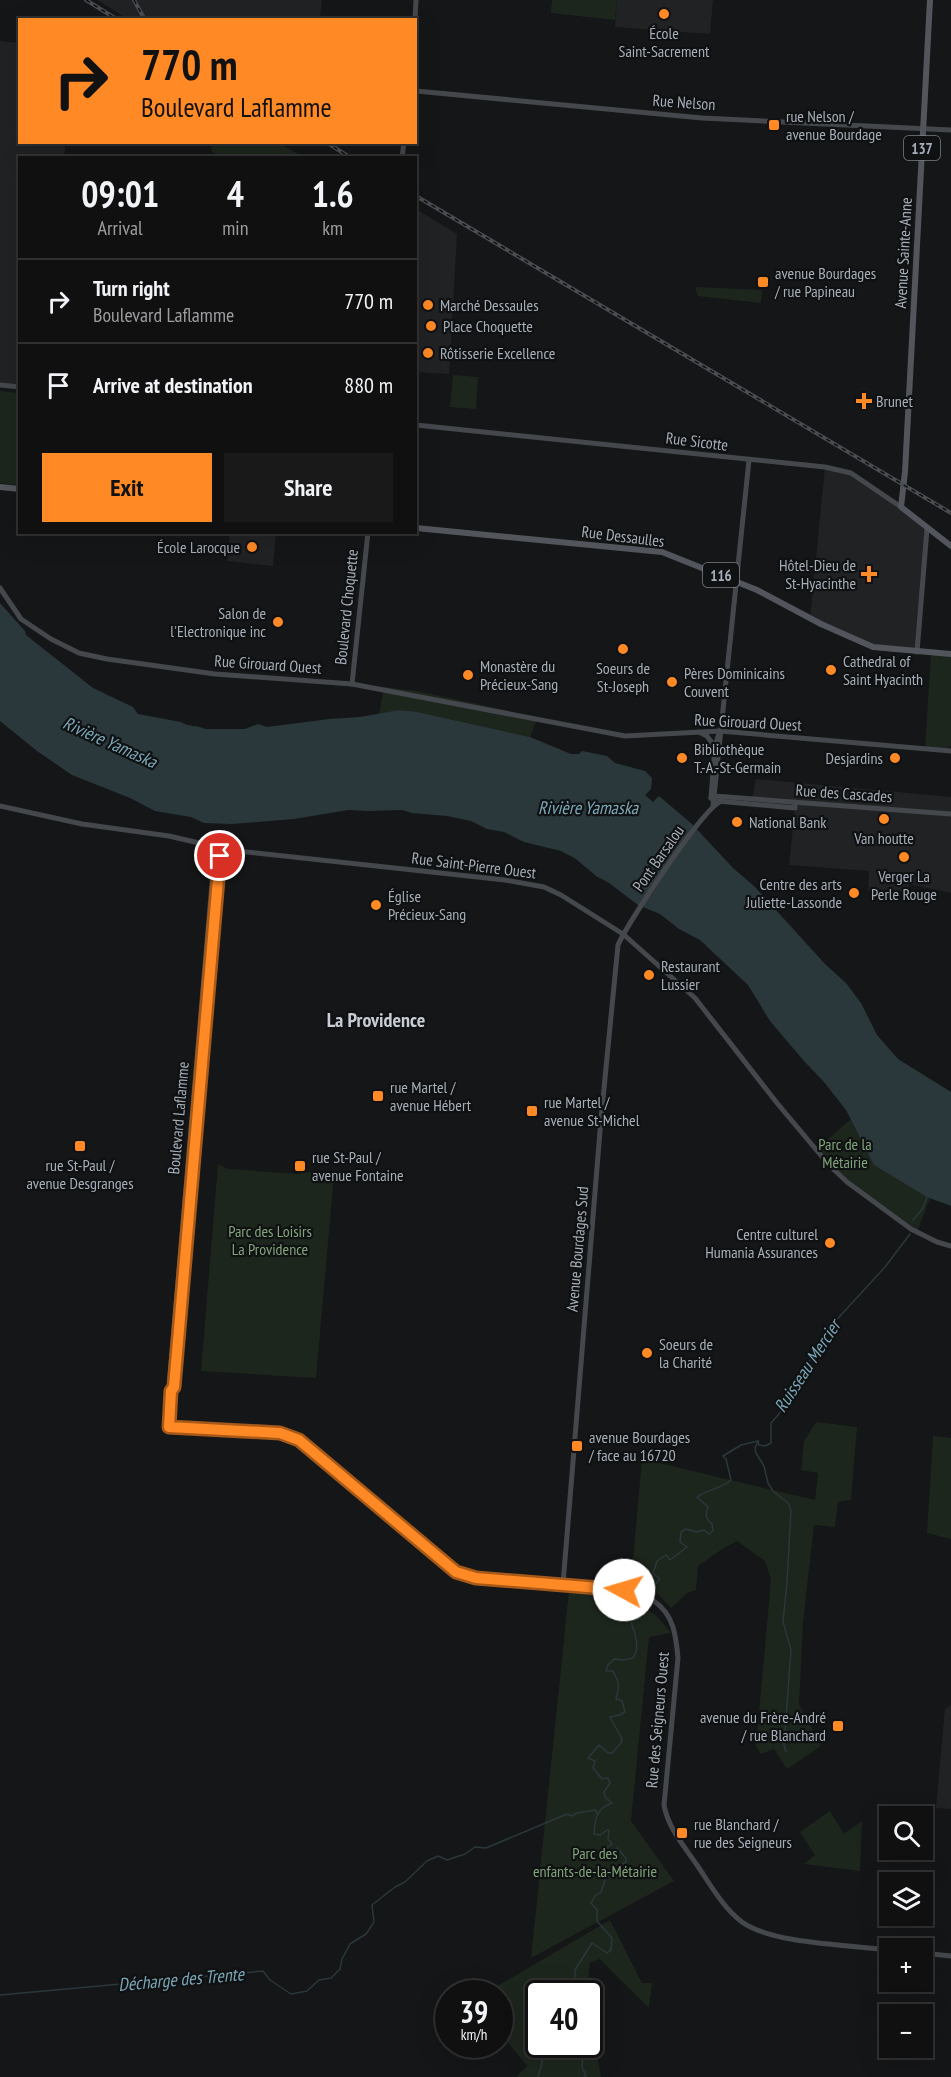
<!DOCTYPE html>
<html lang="en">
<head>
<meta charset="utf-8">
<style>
  body { margin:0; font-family:"PT Sans Narrow",sans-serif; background:#19191a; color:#f1f3f6; height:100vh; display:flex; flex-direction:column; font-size:22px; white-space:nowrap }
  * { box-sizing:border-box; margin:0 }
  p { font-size:20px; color:#9c9d9f }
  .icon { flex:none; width:33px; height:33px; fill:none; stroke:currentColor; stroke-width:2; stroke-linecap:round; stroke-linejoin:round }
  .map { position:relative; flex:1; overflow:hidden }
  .panel { position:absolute; left:18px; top:156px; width:399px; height:378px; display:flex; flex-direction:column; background:#101011; border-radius:0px; box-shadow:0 6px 24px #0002,0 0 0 2px #303031 }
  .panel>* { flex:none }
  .hud { position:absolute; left:18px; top:18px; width:399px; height:126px; border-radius:0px; box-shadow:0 6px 24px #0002,0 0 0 2px #303031; background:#ff8925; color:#111; overflow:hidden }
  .buttons { position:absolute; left:879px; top:1806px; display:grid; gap:12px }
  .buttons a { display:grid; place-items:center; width:54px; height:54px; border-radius:0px; background:#101011; box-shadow:0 6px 24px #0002,0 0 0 2px #303031; font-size:30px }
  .speed { position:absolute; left:435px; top:1980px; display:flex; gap:12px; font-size:30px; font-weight:700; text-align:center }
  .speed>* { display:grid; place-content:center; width:78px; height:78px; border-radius:50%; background:#101011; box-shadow:0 6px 24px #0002,0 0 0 2px #303031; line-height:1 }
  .speed small { font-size:15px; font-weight:400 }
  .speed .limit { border:3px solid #111; border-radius:9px; background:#fff; color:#111 }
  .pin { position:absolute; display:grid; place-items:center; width:51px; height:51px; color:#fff; margin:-26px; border:3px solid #fff; border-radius:50%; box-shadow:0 2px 6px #0007 }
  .me { position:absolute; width:66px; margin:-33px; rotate:276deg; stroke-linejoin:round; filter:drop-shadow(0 0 4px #0008) }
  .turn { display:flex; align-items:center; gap:21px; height:126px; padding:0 24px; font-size:27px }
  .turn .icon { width:78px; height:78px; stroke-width:2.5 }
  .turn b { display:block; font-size:42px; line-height:51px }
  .eta { display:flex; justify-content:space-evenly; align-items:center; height:102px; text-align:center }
  .eta b { font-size:36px; font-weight:700; line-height:42px }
  .action { display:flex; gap:12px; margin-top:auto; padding:12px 24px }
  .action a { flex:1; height:69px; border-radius:0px; background:#ff8925; color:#111; font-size:24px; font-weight:700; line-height:69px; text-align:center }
  .action a+a { background:#19191a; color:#f1f3f6 }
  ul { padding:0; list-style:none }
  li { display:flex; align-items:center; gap:18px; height:84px; padding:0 24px; border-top:2px solid #303031 }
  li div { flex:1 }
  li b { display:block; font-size:22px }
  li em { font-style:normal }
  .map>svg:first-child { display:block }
</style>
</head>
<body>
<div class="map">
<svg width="951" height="2077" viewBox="0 0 951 2077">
  <rect width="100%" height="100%" fill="#151617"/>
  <g fill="#212224">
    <polygon points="97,0 322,0 320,19 130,20"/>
    <polygon points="617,0 713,0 710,34 615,27"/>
    <polygon points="0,41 19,43 20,142 66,143 64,157 20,158 19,387 0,385"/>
    <polygon points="416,209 457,234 449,374 416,372"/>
    <polygon points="825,467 851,473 927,529 917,652 873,647 810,619"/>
    <polygon points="230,533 276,533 273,566 227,561"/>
    <polygon points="756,779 951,797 951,893 909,884 908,891 868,891 869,871 789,865 795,808 751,804"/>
    <polygon points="951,1705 951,1809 936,1808 945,1709"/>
  </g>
  <g fill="#1d261d">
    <polygon points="552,0 617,0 615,20 551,13"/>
    <polygon points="211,143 278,143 304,157 223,157 212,152"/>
    <polygon points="695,287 762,290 761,303 698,296"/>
    <polygon points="453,375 478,377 476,409 450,407"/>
    <polygon points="0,391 19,393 19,485 0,483"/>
    <polygon points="931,653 951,654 951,746 942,750 925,749"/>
    <polygon points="384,687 417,691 538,717 530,737 417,712 399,710 379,714"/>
    <polygon points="851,1119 856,1131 930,1198 917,1232 866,1196 816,1150"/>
    <polygon points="218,1164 228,1169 297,1174 311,1172 334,1175 316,1378 201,1371"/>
    <polygon points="816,1422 857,1427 851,1500 838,1502 835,1527 814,1525 803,1623 799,1704 821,1746 787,1769 774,1749 761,1754 756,1746 771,1580 765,1561 737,1541 721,1550 698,1566 696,1590 687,1593 671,1608 657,1593 631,1582 642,1459 815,1500 818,1473 801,1470 804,1441"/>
    <polygon points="933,1436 951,1438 951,1539 927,1533"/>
    <path d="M 569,1591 C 614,1597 642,1593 671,1633 L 649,1637 L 631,1821 L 674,1881 L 531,1958 Z"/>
    <polygon points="830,1811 844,1834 862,1821 860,1871 804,1864 815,1855 800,1832"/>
    <polygon points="610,1920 642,1983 652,1983 649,2008 600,1959 590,1963 587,1993 538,1994 538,2044 590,2044 590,2036 595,2044 601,2077 516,2077 527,2066 500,2033 500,1994 489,1993 499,1985"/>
  </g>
  <path fill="#2a383c" d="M 0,603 L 25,631 L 26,635 L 93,688 L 133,707 L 138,714 L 181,722 C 188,727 198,725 205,729 L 245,729 L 258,724 L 267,727 L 329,719 L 360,717 L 399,710 L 417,712 L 530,737 L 571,754 L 579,754 L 582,751 L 607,756 L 615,763 L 645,771 L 652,778 L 651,789 L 645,795 L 653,802 L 659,796 L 692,824 L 733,868 L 754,886 L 826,965 L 846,983 L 861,1003 L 877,1035 L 898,1059 L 951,1092 L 951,1206 L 927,1197 L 874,1165 L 846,1110 L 824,1082 L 804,1061 L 770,1021 L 748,985 L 700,940 L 679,929 L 660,914 L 638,905 L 609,883 L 596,876 L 576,859 L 561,851 L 524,842 L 504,832 L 487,829 L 471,821 L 447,816 L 412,813 L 402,810 L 369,811 L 348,810 L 294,819 L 232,824 L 204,823 L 191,817 L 155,811 L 130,798 L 72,775 L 37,751 L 0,721 Z"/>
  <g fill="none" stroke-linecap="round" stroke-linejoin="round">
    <g stroke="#2a383c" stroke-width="1.5">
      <polyline points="913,1220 923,1208 927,1197"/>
      <polyline points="758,1441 755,1448 756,1453 764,1466 768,1483 773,1491 788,1503 791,1510 787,1582 783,1622 791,1650 784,1745 786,1752"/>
      <path d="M 649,1595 L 649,1584 L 655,1585 L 660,1579 L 653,1573 L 657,1561 L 666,1555 L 670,1560 L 687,1547 L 680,1542 L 681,1532 L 686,1529 L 696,1532 L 704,1530 L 709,1534 L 713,1531 L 712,1524 C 706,1519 705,1515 708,1507 L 697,1497 C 708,1489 721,1489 731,1480 L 726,1459 L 723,1456 L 741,1445 L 758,1441 L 759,1445 L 765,1446 L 771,1443 L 771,1423 L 779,1414 L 794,1387 L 803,1375 L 807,1364 L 822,1345 L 829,1328 L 885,1267 L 910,1234"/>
      <path d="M 560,1994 L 563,1988 L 567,1986 L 575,1989 L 575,1970 L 592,1943 L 607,1953 L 611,1950 L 612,1938 L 597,1921 L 597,1910 L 591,1903 L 595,1896 L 601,1892 L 607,1874 L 626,1862 L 626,1858 L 617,1848 L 604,1856 L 600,1852 L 612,1844 L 608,1839 L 609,1830 L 607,1830 L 600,1835 L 594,1834 C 595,1818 596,1809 612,1803 L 605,1797 L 604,1792 L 610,1783 L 608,1778 L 602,1779 L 593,1768 L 595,1761 L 588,1758 L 599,1745 L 608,1753 L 612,1753 L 621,1743 L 622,1739 L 610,1717 L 620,1715 L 625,1712 L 622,1701 L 616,1699 C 620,1687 619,1682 613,1671 L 606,1671 L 608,1665 L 614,1659 L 623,1660 L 633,1658 C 641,1646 634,1633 631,1621 L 641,1618 L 639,1604 L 642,1600 L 646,1600"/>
      <polyline points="0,1995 263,1971 270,1980 291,1994 307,1991 319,1980 331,1978 340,1969 342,1959 350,1944 366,1934 374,1922 372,1905 395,1887 405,1882 427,1861 438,1856 447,1860 465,1854 475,1847 486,1848 567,1814 572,1816 577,1813 595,1810 597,1813"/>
      <polyline points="572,2044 568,2049 583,2056 582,2067 586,2076 584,2077"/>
      <path d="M 538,2077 C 539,2071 545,2062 541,2055 C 538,2050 533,2048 531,2042 L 538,2033"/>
    </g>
    <g stroke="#44484d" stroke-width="5">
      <polyline points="415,20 416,0"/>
      <polyline points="416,91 702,118 951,130"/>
      <polyline points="402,158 404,142"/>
      <polyline points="0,385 20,387"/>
      <polyline points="416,425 825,467 851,473 901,507"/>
      <polyline points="0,588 21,619 51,639 79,653 107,659 215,674 352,684 625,736 720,731 951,751"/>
      <polyline points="917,652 927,529"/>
      <polyline points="352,684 368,532"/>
      <polyline points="699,732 707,736 715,747"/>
      <polyline points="711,798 714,796 951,814"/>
      <polyline points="711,798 715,747 719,733"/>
      <polyline points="718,801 795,808 795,802"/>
      <polyline points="0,806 82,824 169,836 229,850 505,880 544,887 561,895 623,934 695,998 777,1103 829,1165 847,1182 911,1229 937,1242 951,1246"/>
      <polyline points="713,806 749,460"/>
      <path d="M 215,848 L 169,1387 L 171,1391 L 169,1427 L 280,1433 L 294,1437 L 456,1572 C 500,1585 548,1582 593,1587 C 613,1589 637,1589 654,1601 C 674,1615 676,1636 678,1658 L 664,1805 C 668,1828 684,1846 697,1865 C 710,1884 723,1908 742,1922 C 772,1944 851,1945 890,1950"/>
      <polyline points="171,1391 174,1387 220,849"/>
      <path d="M 563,1584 L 601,1119 L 618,945 C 628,922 702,810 720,802"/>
      <polyline points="922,1953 951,1956"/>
    </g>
    <g stroke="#52565c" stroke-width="6">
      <polyline points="930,0 905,472 901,507 951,546"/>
      <polyline points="0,487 20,489"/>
      <polyline points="416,528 662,552 757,590 821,624 873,647 951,654"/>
    </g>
    <defs>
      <g id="rail">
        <polyline points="86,0 118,20"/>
        <polyline points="134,0 145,20"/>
        <polyline points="326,142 351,158"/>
        <polyline points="416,196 951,513"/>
      </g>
    </defs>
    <use href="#rail" stroke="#494d52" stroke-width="4"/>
    <use href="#rail" stroke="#101112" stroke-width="1.5" stroke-dasharray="4.5" stroke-linecap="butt"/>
  </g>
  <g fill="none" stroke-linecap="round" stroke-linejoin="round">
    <defs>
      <polyline id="route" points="220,856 174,1387 171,1391 169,1427 280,1433 299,1440 456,1572 476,1578 624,1590"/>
    </defs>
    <use href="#route" stroke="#a65918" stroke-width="15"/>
    <use href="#route" stroke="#ff8925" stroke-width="10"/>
  </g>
  <g fill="#ff8925" stroke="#101112" stroke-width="2">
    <circle cx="664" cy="14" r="6"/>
    <rect x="768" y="119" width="12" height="12" rx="3"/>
    <rect x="757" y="276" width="12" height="12" rx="3"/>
    <circle cx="428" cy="305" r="6"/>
    <circle cx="431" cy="326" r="6"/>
    <circle cx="428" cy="353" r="6"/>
    <path d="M861 392h6v6h6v6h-6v6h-6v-6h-6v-6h6z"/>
    <circle cx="252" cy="547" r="6"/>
    <path d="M866 565h6v6h6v6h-6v6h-6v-6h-6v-6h6z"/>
    <circle cx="278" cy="622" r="6"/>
    <circle cx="623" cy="649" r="6"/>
    <circle cx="831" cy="670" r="6"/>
    <circle cx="468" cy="675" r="6"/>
    <circle cx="672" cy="682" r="6"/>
    <circle cx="682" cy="758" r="6"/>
    <circle cx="895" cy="758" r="6"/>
    <circle cx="884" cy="819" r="6"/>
    <circle cx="737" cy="822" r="6"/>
    <circle cx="904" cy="857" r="6"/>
    <circle cx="854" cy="893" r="6"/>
    <circle cx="376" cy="905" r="6"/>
    <circle cx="649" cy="975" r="6"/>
    <rect x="372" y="1090" width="12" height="12" rx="3"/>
    <rect x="526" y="1105" width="12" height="12" rx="3"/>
    <rect x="74" y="1140" width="12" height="12" rx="3"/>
    <rect x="294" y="1160" width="12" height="12" rx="3"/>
    <circle cx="830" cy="1243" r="6"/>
    <circle cx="647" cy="1353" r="6"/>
    <rect x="571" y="1440" width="12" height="12" rx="3"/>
    <rect x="832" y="1720" width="12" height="12" rx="3"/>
    <rect x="676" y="1827" width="12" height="12" rx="3"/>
  </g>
  <g text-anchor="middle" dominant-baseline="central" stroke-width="4.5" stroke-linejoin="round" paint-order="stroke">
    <g fill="#101112" stroke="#798087" stroke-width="1.5">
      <rect x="904" y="136" width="36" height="24" rx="4.5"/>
      <rect x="703" y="563" width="36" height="24" rx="4.5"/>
    </g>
    <g font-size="15" font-weight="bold" fill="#a6afb9">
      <text x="922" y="148">137</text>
      <text x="721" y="575">116</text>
    </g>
    <g font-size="16" fill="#a6afb9" stroke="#101112" text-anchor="start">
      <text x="664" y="33" text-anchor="middle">École<tspan x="664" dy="18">Saint-Sacrement</tspan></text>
      <text x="786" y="116">rue Nelson /<tspan x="786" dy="18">avenue Bourdage</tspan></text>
      <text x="775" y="273">avenue Bourdages<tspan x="775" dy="18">/ rue Papineau</tspan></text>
      <text x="440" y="305">Marché Dessaules</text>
      <text x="443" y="326">Place Choquette</text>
      <text x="440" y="353">Rôtisserie Excellence</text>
      <text x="876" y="401">Brunet</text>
      <text x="240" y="547" text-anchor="end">École Larocque</text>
      <text x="856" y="565" text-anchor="end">Hôtel-Dieu de<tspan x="856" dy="18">St-Hyacinthe</tspan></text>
      <text x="266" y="613" text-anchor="end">Salon de<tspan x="266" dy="18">l'Electronique inc</tspan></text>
      <text x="843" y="661">Cathedral of<tspan x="843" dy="18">Saint Hyacinth</tspan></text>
      <text x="480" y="666">Monastère du<tspan x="480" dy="18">Précieux-Sang</tspan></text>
      <text x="623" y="668" text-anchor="middle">Soeurs de<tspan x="623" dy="18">St-Joseph</tspan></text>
      <text x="684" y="673">Pères Dominicains<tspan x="684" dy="18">Couvent</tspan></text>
      <text x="694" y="749">Bibliothèque<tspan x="694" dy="18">T.-A.-St-Germain</tspan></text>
      <text x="883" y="758" text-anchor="end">Desjardins</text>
      <text x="749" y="822">National Bank</text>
      <text x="884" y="838" text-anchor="middle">Van houtte</text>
      <text x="904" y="876" text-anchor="middle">Verger La<tspan x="904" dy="18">Perle Rouge</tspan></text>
      <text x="842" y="884" text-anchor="end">Centre des arts<tspan x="842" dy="18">Juliette-Lassonde</tspan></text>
      <text x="388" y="896">Église<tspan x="388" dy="18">Précieux-Sang</tspan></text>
      <text x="661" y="966">Restaurant<tspan x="661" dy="18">Lussier</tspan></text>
      <text x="390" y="1087">rue Martel /<tspan x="390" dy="18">avenue Hébert</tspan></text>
      <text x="544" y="1102">rue Martel /<tspan x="544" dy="18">avenue St-Michel</tspan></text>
      <text x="312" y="1157">rue St-Paul /<tspan x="312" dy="18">avenue Fontaine</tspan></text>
      <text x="80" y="1165" text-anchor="middle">rue St-Paul /<tspan x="80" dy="18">avenue Desgranges</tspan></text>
      <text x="818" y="1234" text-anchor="end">Centre culturel<tspan x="818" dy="18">Humania Assurances</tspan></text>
      <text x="659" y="1344">Soeurs de<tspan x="659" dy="18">la Charité</tspan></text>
      <text x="589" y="1437">avenue Bourdages<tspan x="589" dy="18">/ face au 16720</tspan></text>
      <text x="826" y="1717" text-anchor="end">avenue du Frère-André<tspan x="826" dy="18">/ rue Blanchard</tspan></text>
      <text x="694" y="1824">rue Blanchard /<tspan x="694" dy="18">rue des Seigneurs</tspan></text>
    </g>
    <g font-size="16" fill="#a6afb9" stroke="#101112">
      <text transform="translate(684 102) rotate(4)">Rue Nelson</text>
      <text transform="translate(903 253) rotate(-87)">Avenue Sainte-Anne</text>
      <text transform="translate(697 441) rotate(7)">Rue Sicotte</text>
      <text transform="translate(623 536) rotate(7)">Rue Dessaulles</text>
      <text transform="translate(346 607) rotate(-84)">Boulevard Choquette</text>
      <text transform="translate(268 664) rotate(4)">Rue Girouard Ouest</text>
      <text transform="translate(748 722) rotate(3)">Rue Girouard Ouest</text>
      <text transform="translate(844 793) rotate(4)">Rue des Cascades</text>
      <text transform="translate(658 858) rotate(-55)">Pont Barsalou</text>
      <text transform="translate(474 865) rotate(7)">Rue Saint-Pierre Ouest</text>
      <text transform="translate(178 1118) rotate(-85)">Boulevard Laflamme</text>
      <text transform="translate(577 1249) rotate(-85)">Avenue Bourdages Sud</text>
      <text transform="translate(657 1720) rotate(-85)">Rue des Seigneurs Ouest</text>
    </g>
    <g font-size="16" fill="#81a57b" stroke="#101112">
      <text x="845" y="1144">Parc de la<tspan x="845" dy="18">Métairie</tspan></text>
      <text x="270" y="1231">Parc des Loisirs<tspan x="270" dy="18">La Providence</tspan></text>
      <text x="595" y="1853">Parc des<tspan x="595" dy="18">enfants-de-la-Métairie</tspan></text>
    </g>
    <g font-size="18" font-style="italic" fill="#7aa7b7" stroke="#101112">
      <text transform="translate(110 742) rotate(24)">Rivière Yamaska</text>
      <text x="588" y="807">Rivière Yamaska</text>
      <text transform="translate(807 1366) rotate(-57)">Ruisseau Mercier</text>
      <text transform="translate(181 1979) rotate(-5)">Décharge des Trente</text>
    </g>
    <g font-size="20" font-weight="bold" fill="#c7cdd4" stroke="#101112">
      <text x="376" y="1020">La Providence</text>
    </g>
  </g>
</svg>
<div class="buttons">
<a><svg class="icon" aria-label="search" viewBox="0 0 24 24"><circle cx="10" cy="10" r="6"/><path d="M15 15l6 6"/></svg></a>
<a><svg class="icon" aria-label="layers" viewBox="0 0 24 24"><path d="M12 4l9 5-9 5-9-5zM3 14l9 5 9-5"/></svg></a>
<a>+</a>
<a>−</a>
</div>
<div class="speed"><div>39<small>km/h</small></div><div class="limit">40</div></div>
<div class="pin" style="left:220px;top:856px;background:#d93025"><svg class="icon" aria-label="arrive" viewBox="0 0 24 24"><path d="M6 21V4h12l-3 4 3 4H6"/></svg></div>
<svg class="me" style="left:624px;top:1590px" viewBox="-20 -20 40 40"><circle r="19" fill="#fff"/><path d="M0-13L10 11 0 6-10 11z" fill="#ff8925"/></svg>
<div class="hud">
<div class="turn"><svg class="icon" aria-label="right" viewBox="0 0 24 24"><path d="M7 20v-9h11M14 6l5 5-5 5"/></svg><div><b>770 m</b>Boulevard Laflamme</div></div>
</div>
<section class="panel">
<div class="eta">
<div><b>09:01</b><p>Arrival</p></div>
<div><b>4</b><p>min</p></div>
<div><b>1.6</b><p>km</p></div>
</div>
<ul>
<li><svg class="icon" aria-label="right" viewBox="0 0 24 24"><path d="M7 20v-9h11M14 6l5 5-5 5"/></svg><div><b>Turn right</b><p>Boulevard Laflamme</p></div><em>770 m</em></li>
<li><svg class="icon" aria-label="arrive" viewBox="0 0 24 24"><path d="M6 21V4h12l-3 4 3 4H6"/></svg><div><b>Arrive at destination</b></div><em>880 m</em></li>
</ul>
<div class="action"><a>Exit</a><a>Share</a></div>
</section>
</div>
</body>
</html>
